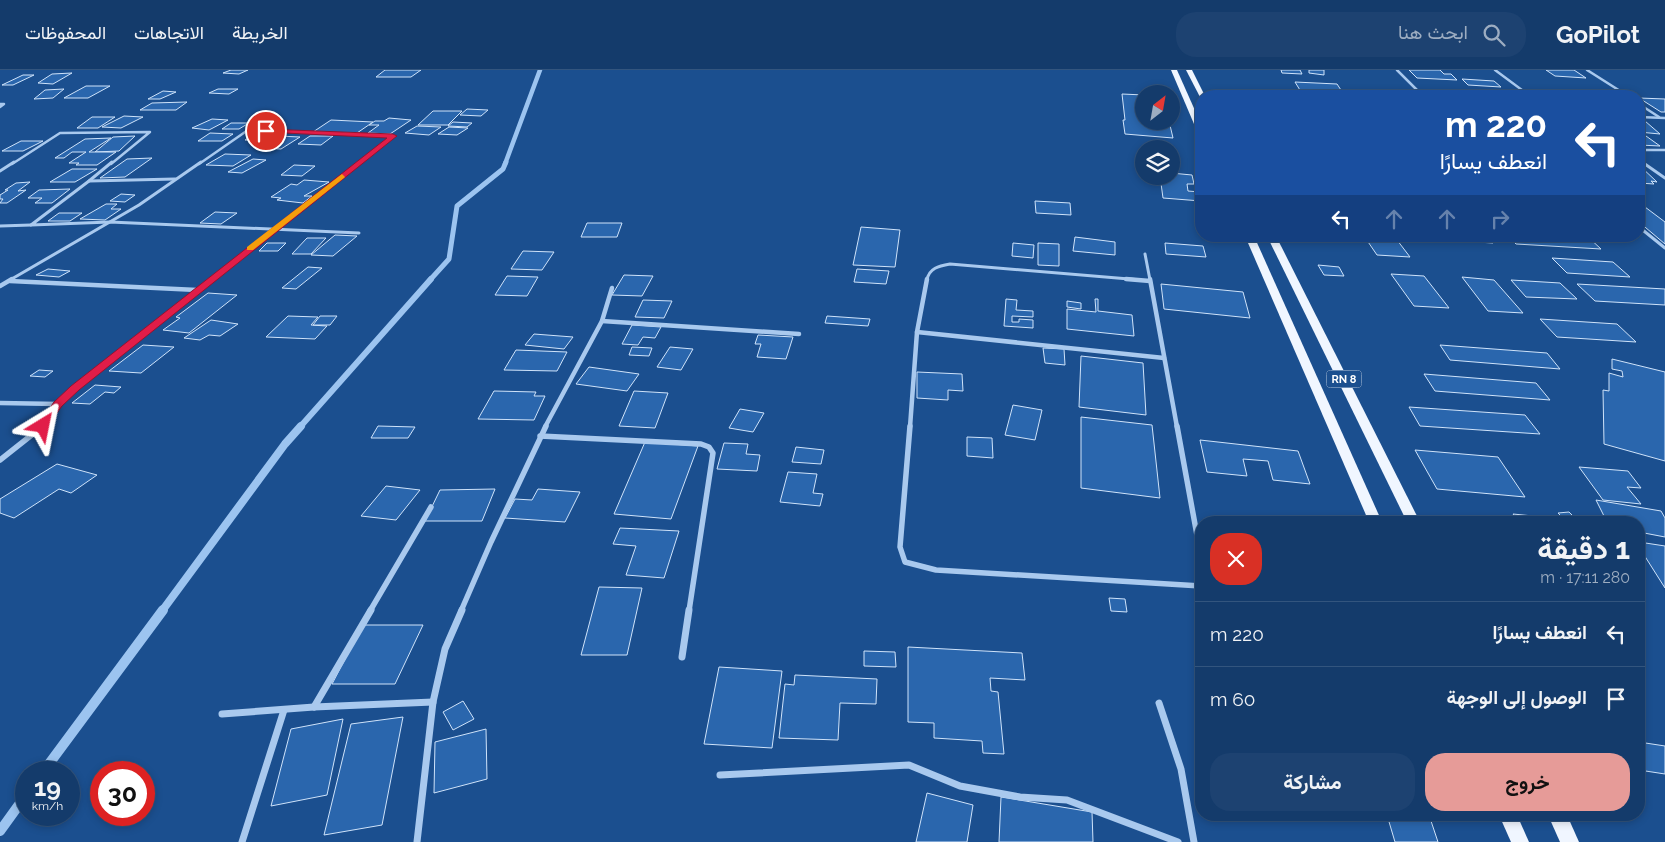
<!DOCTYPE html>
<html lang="ar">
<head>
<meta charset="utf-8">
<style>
  body { margin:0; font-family:Raleway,Vazirmatn,sans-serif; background:#1d4271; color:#f1f3f6; direction:rtl; height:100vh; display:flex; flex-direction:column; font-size:19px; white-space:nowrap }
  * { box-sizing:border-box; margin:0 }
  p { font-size:16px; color:#9dadc1 }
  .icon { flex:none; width:28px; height:28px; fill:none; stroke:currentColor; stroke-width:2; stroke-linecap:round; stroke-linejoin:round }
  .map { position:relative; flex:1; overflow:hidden; direction:ltr }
  .panel { position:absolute; left:1195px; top:446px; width:450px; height:305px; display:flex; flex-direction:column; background:#143b6b; border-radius:20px; box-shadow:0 2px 8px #0003,0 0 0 1px #33557e; direction:rtl }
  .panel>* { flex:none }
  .guide { position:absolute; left:1195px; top:20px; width:450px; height:152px; border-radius:20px; box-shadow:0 2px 8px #0003,0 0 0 1px #33557e; direction:rtl; background:#1a4fa0; color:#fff; overflow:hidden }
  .needle { width:32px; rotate:31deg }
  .buttons { position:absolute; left:1135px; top:15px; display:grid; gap:10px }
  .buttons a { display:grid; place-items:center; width:45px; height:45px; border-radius:50%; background:#143b6b; box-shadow:0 2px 8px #0003,0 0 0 1px #33557e; font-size:25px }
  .speed { position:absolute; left:15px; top:691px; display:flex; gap:10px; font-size:25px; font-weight:700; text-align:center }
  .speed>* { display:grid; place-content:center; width:65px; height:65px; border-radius:50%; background:#143b6b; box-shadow:0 2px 8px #0003,0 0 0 1px #33557e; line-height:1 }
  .speed small { font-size:12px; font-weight:400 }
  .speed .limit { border:8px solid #d22; background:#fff; color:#111 }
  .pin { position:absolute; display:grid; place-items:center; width:42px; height:42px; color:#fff; margin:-21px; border:2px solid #fff; border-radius:50%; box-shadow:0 1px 5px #0007 }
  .me { position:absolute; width:55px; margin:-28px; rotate:35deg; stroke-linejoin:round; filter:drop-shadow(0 0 4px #0008) }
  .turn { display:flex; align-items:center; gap:18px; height:105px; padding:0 15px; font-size:22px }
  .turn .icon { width:65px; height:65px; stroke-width:2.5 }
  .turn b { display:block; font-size:35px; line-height:42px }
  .lanes { display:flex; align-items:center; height:48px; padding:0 15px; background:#0003; justify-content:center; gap:25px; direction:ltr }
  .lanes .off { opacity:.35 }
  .round { display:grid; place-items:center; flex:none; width:52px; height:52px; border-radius:20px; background:#1d4271 }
  .head { display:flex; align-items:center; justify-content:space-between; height:85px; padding:0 15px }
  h1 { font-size:30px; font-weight:700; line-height:38px }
  .action { display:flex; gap:10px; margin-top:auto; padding:10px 15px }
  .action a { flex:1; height:58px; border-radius:20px; background:#e69b98; color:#111; font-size:20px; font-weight:700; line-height:58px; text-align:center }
  .action a+a { background:#1d4271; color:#f1f3f6 }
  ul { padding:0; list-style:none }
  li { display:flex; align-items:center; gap:15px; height:65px; padding:0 15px; border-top:1px solid #33557e }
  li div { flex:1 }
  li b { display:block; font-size:19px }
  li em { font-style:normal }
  header { display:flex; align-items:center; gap:30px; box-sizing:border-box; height:70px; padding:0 25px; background:#143b6b; border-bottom:1px solid #33557e }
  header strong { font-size:24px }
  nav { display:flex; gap:28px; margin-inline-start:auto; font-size:18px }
  .search { width:350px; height:45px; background:#1d4271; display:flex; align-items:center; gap:12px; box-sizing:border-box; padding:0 18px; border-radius:20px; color:#9dadc1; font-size:19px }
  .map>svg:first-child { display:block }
</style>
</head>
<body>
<header>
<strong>GoPilot</strong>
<div class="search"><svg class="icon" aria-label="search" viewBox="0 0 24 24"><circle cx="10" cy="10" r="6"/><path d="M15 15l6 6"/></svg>ابحث هنا</div>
<nav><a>الخريطة</a><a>الاتجاهات</a><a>المحفوظات</a></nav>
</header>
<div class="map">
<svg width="1665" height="772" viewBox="0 0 1665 772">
  <rect width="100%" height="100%" fill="#1b4f8f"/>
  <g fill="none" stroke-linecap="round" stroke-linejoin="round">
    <polyline stroke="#9cc4f0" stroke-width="4.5" points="505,94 540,0"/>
    <polyline stroke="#9cc4f0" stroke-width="5" points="430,210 449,189 457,136 503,99 506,92"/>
    <polyline stroke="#9cc4f0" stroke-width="6" points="300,357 431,209"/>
    <polyline stroke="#9cc4f0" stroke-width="8" points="162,541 285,374 301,356"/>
    <g stroke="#9cc4f0" stroke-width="10">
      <polyline points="43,702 163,540"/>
      <polyline points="0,761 26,725"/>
    </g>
  </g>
  <g fill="#2a66ad" stroke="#cfe3fa">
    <polygon points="231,0 248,0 239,4 223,3"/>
    <polygon points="385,0 421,0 411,7 376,7"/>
    <polygon points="1281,0 1300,0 1302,4 1282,3"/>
    <polygon points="1309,0 1324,0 1324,5 1309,3"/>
    <polygon points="1409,0 1440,0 1444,4 1451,4 1457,10 1417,8"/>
    <polygon points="1546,0 1574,0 1586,8 1555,6"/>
    <polygon points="72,3 53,14 38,13 52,4"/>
    <polygon points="23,5 34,5 13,15 2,15"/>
    <polygon points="1462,9 1494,11 1501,17 1468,15"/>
    <polygon points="1295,12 1337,14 1345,26 1303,25"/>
    <polygon points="86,16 110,16 88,28 64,28"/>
    <polygon points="64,19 53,28 34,29 45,20"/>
    <polygon points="218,19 238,19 229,24 209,23"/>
    <polygon points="1472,20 1513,22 1518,26 1477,24"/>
    <polygon points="163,21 176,22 160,29 148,29"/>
    <polygon points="1122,24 1144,25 1144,51 1169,51 1173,68 1125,64 1123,50 1125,50"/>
    <polygon points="1639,28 1665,29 1665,42 1661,42"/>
    <polygon points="187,32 176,40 140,40 152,33"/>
    <polygon points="467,39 488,40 481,46 460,45"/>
    <polygon points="433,41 462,41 448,55 418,55"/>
    <polygon points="124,46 143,47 121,58 102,57"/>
    <polygon points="92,47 115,47 98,58 77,58"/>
    <polygon points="389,48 411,50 390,64 368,63 379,55 369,55 375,51 384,51"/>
    <polygon points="212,49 228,50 209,60 192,58"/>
    <polygon points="331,50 373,52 357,63 313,62"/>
    <polygon points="1639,50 1645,51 1660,64 1639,62"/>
    <polygon points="453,52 472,53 467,57 448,56"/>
    <polygon points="231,53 249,53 239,59 222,59"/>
    <polygon points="417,56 441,57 429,65 405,63"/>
    <polygon points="449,57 468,58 457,65 438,64"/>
    <polygon points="210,63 233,64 222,71 198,71"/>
    <polygon points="257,63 279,64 267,71 245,70"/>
    <polygon points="135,66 119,81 95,82 113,67"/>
    <polygon points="278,66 300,67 281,79 258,78"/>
    <polygon points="310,66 333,66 321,75 298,74"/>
    <polygon points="1639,66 1646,66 1660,76 1639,75"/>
    <polygon points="111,68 89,82 116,82 97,95 76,95 79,93 69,93 86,82 72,82 64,88 55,88 85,69"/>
    <polygon points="21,71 43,71 23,81 2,81"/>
    <polygon points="225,84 251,85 233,96 206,95"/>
    <polygon points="152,88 125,107 100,108 127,89"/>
    <polygon points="253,89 266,90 242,103 228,102"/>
    <polygon points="294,95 315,96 302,106 281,105"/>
    <polygon points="1639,95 1657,112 1651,111 1654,114 1639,113"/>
    <polygon points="72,99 97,99 75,112 50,112"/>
    <polygon points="1171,103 1192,105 1194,114 1187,114 1188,121 1200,122 1201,131 1163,128 1160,106 1171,106"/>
    <polygon points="304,110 329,112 304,126 312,126 303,133 277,130 281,128 271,127 291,114 297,115"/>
    <polygon points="30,112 18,121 26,120 7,133 0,133 3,129 0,129 0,125 8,120 5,120 16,113"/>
    <polygon points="70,119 52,133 35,133 42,128 28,128 39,120"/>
    <polygon points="121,124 135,125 125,132 110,131"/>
    <polygon points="1035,131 1070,133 1071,145 1036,143"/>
    <polygon points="106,134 117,134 111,139 121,139 105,150 80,149"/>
    <polygon points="1639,136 1645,137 1665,152 1665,174 1639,152"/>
    <polygon points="215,142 237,143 221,154 200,153"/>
    <polygon points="59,143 82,143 70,151 48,151"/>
    <polygon points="587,153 622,153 617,167 581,167"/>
    <polygon points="861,157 900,160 895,197 853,195"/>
    <polygon points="335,165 357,166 333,186 311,185"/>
    <polygon points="1364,166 1394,166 1410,187 1377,185"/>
    <polygon points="1427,166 1487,166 1493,173 1430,169"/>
    <polygon points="1508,166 1587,166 1601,179 1516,174"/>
    <polygon points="1075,167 1115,172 1115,185 1073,181"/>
    <polygon points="307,168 326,168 311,184 292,184"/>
    <polygon points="267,173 286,173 278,181 259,181"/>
    <polygon points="1013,173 1034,175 1033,188 1012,186"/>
    <polygon points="1038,173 1059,174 1059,196 1038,195"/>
    <polygon points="1165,173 1203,176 1206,187 1166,184"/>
    <polygon points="523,181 554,182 542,200 511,199"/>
    <polygon points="1552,188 1613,192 1630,207 1567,203"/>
    <polygon points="1318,195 1339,197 1344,206 1324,205"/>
    <polygon points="308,197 322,198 296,219 282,218"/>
    <polygon points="48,199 70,201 59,207 36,205"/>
    <polygon points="857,199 889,201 886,214 854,212"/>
    <polygon points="1391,204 1424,206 1449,238 1414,236"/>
    <polygon points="624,205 653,206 642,226 612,225"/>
    <polygon points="507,206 538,207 527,226 495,225"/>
    <polygon points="1462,207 1494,210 1523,243 1488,241"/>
    <polygon points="1511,210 1560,213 1577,229 1526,227"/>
    <polygon points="1161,214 1243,222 1250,248 1164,239"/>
    <polygon points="1577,214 1665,219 1665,235 1595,231"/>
    <polygon points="208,223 237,225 189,263 163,260 180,248 176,247"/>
    <polygon points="1006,229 1017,230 1016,240 1033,241 1033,247 1012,246 1012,252 1019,252 1019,249 1033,250 1033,258 1004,256"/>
    <polygon points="1095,229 1098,229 1098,241 1132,245 1134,266 1067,259 1067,239 1096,242"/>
    <polygon points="643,230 672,231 664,248 635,247"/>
    <polygon points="1067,231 1081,233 1081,239 1067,237"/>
    <polygon points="288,246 318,247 311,255 327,256 315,269 266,267"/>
    <polygon points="320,246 337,246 330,255 313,255"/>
    <polygon points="827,246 870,249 868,256 825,253"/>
    <polygon points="1540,249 1617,254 1636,272 1557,267"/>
    <polygon points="211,250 238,254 220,266 209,265 200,270 184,268"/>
    <polygon points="632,255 661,257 655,268 643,267 638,275 622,274"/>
    <polygon points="534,264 573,267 564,279 525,275"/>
    <polygon points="758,265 793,267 786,289 757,287 761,274 755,274"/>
    <polygon points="143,275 174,277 141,303 109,301"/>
    <polygon points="1440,275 1547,283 1560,299 1450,290"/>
    <polygon points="632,277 652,278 649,286 629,285"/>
    <polygon points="670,277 693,279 681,300 657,297"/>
    <polygon points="1043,278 1064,279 1065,295 1045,293"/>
    <polygon points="516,280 567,282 557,301 504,300"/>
    <polygon points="1081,286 1143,293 1146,345 1079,337"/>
    <polygon points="1612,289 1665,302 1665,391 1604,374 1603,320 1609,321 1609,303 1623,307 1622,301 1612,299"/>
    <polygon points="589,297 639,304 627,321 576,314"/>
    <polygon points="39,300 53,301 45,307 30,306"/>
    <polygon points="917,302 962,304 963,321 948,320 948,330 917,328"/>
    <polygon points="1424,304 1536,313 1550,330 1435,321"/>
    <polygon points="95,315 121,317 114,323 105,322 90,334 72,333"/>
    <polygon points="494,321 536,322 534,326 545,326 534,350 478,349"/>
    <polygon points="634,321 668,323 655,358 619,356"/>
    <polygon points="1013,335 1042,340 1035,370 1005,365"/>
    <polygon points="1409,337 1525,345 1540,364 1420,356"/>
    <polygon points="740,339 764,343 753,362 729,358"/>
    <polygon points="1081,347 1152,355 1160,428 1081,418"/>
    <polygon points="378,356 415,357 408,368 371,368"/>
    <polygon points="967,367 992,368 993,388 967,386"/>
    <polygon points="1200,370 1298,381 1310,414 1273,410 1268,391 1243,389 1247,406 1207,402"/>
    <polygon points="645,372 698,376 671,449 614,444"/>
    <polygon points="724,373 748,374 746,384 760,385 757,401 717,399"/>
    <polygon points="796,377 824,380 821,394 792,392"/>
    <polygon points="1415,380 1498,387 1525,427 1437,419"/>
    <polygon points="57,394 97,405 71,423 59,419 14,448 0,443 0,429"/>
    <polygon points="1579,397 1628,401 1641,418 1627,417 1641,434 1603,430"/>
    <polygon points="788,402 817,404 813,423 823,424 820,436 780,432"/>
    <polygon points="386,416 420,420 396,450 361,446"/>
    <polygon points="495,419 482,451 425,451 440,420"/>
    <polygon points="538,419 580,422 565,452 505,448 515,429 532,430"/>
    <polygon points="1596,430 1661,441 1665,448 1665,467 1639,462 1639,452 1607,452"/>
    <polygon points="1569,442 1578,451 1567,452 1558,443"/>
    <polygon points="1513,444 1553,448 1556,452 1519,452"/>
    <polygon points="1446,448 1481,452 1448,452"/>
    <polygon points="620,458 679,461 664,508 626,505 636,476 613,474"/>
    <polygon points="1639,472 1665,476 1665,518 1639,477"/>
    <polygon points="599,517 642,518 627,585 581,585"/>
    <polygon points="1109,528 1125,529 1127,542 1111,541"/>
    <polygon points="363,555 423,555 395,614 332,614"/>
    <polygon points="908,577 1022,583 1025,610 990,608 991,621 998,622 1004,684 983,683 982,671 934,668 934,653 908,652"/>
    <polygon points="864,581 895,582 896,597 864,596"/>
    <polygon points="719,597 782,601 772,678 704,674"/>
    <polygon points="795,605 877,609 876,634 840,633 838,670 779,668 785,614 794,615"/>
    <polygon points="463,631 474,649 453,660 443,642"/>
    <polygon points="403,647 382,755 324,765 351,654"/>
    <polygon points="343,649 327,725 271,736 291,659"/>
    <polygon points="486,659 487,709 434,723 435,672"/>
    <polygon points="1639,672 1665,676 1665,704 1639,700"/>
    <polygon points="927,723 973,735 967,772 916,772"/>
    <polygon points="1001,727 1092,742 1093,772 999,772"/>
    <polygon points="1387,745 1429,745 1438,772 1395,772"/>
  </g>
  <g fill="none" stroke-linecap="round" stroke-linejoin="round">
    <g stroke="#a9c9ee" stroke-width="2.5">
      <polyline points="1397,0 1423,26"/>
      <polyline points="1495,0 1530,26"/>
      <polyline points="1587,0 1628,26"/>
      <polyline points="1201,25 1229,26"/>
      <polyline points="0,34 4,34 0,37"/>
      <polyline points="1639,34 1659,47"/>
      <polyline points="1639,47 1665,48"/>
      <polyline points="1639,80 1665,80"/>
      <polyline points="1639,90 1644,94"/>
      <polyline points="12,94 60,63 150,62 111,94"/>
      <polyline points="199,94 248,60 393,66 358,94"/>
    </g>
    <g stroke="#a9c9ee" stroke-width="3">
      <polyline points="1642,92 1665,108"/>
      <polyline points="0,101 14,92"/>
      <polyline points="175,109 89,111 31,155 110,152 359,163"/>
      <polyline points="89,111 112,92"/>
      <polyline points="0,156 31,155"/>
      <polyline points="1639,157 1665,178"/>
      <polyline points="1145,184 1150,210"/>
      <polyline points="10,210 139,135 201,92"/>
      <polyline points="211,210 360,92"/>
      <path d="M 927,210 C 929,198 939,196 950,194 L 1141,210"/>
    </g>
    <g stroke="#a9c9ee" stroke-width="4.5">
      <polyline points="1126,209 1150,211"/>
      <polyline points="1150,209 1177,357"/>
      <polyline points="10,211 197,220"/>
      <polyline points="0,216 12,209"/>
      <polyline points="602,251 799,264"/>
      <polyline points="917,262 1164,288"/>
      <polyline points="0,333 58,334"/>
      <polyline points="42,357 58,334 75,318 213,209"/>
      <polyline points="545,357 602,251 612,218"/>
      <polyline points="910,357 917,262 927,209"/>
    </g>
    <g stroke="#a9c9ee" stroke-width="5.5">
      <polyline points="910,356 900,477 905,492 936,500 1201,516"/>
      <polyline points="1177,356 1201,487"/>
      <polyline points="540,366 701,374 709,377 713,383 689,541"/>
      <polyline points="0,390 43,356"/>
      <polyline points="370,541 431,437"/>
      <polyline points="461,541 491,472 546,356"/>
    </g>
    <g stroke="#a9c9ee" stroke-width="7">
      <polyline points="682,587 689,540"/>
      <polyline points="1159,633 1181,699 1194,772"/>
      <polyline points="314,637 371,540"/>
      <polyline points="222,644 314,637 433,632"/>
      <polyline points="720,705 909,695 960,716 1020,727 1067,730 1178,772"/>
      <polyline points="242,772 284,640"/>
      <polyline points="417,772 433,632 445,579 462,540"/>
    </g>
    <g fill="#f0f6ff" fill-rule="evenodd">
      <polygon points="1171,0 1177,0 1201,54 1201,63 1197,61"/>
      <polygon points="1186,0 1192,0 1205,26 1200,27"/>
      <polygon points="1245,166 1254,166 1382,452 1369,452"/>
      <polygon points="1267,166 1276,166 1420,452 1407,452"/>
      <polygon points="1499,745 1517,745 1529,772 1511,772"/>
      <polygon points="1548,745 1567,745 1579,772 1560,772"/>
    </g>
  </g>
  <polygon fill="#e11d48" stroke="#92132f" points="266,59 393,64 397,66 79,320 62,336 46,358 39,358 37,356 54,332 71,316 387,68 264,62 263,61"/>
  <polygon fill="#f59e0b" points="342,104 345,107 344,108 253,180 247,180 247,177"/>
  <g text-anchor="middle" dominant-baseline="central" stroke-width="5" stroke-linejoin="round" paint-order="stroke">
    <rect fill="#1b4f8f" stroke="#bbcadd" stroke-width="1" x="1326.5" y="300.5" width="35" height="17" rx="4"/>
    <g font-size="11" font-weight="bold" fill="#fff">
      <text x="1344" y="309">RN 8</text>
    </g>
  </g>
</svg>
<div class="buttons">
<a><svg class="needle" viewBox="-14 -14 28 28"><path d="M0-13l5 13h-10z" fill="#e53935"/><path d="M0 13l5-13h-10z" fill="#9dadc1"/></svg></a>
<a><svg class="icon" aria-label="layers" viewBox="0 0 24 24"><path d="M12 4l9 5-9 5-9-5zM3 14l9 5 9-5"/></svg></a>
</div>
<div class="speed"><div>19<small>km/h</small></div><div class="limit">30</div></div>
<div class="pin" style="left:266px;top:61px;background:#d93025"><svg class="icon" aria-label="arrive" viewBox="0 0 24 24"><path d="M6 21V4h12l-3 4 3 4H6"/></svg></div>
<svg class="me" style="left:43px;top:356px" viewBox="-20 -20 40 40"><path d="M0-17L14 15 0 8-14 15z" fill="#e11d48" stroke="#fff" stroke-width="4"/></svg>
<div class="guide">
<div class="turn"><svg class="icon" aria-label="left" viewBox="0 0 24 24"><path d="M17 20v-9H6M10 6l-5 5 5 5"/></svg><div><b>220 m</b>انعطف يسارًا</div></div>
<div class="lanes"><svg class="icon" aria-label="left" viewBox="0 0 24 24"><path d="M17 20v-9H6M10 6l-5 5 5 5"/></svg><svg class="icon off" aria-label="ahead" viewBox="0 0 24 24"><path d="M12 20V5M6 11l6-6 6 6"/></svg><svg class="icon off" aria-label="ahead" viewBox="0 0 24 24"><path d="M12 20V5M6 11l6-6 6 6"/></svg><svg class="icon off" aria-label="right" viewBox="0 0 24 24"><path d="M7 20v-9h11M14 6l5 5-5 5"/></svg></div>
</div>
<section class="panel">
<div class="head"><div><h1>1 دقيقة</h1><p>280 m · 17:11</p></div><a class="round" style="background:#d93025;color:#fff"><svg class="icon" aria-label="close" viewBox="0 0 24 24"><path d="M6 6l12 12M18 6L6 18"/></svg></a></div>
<ul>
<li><svg class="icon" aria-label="left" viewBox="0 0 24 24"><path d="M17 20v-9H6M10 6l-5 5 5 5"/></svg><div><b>انعطف يسارًا</b></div><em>220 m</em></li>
<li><svg class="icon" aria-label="arrive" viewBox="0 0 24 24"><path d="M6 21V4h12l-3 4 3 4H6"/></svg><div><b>الوصول إلى الوجهة</b></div><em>60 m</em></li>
</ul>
<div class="action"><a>خروج</a><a>مشاركة</a></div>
</section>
</div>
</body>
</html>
